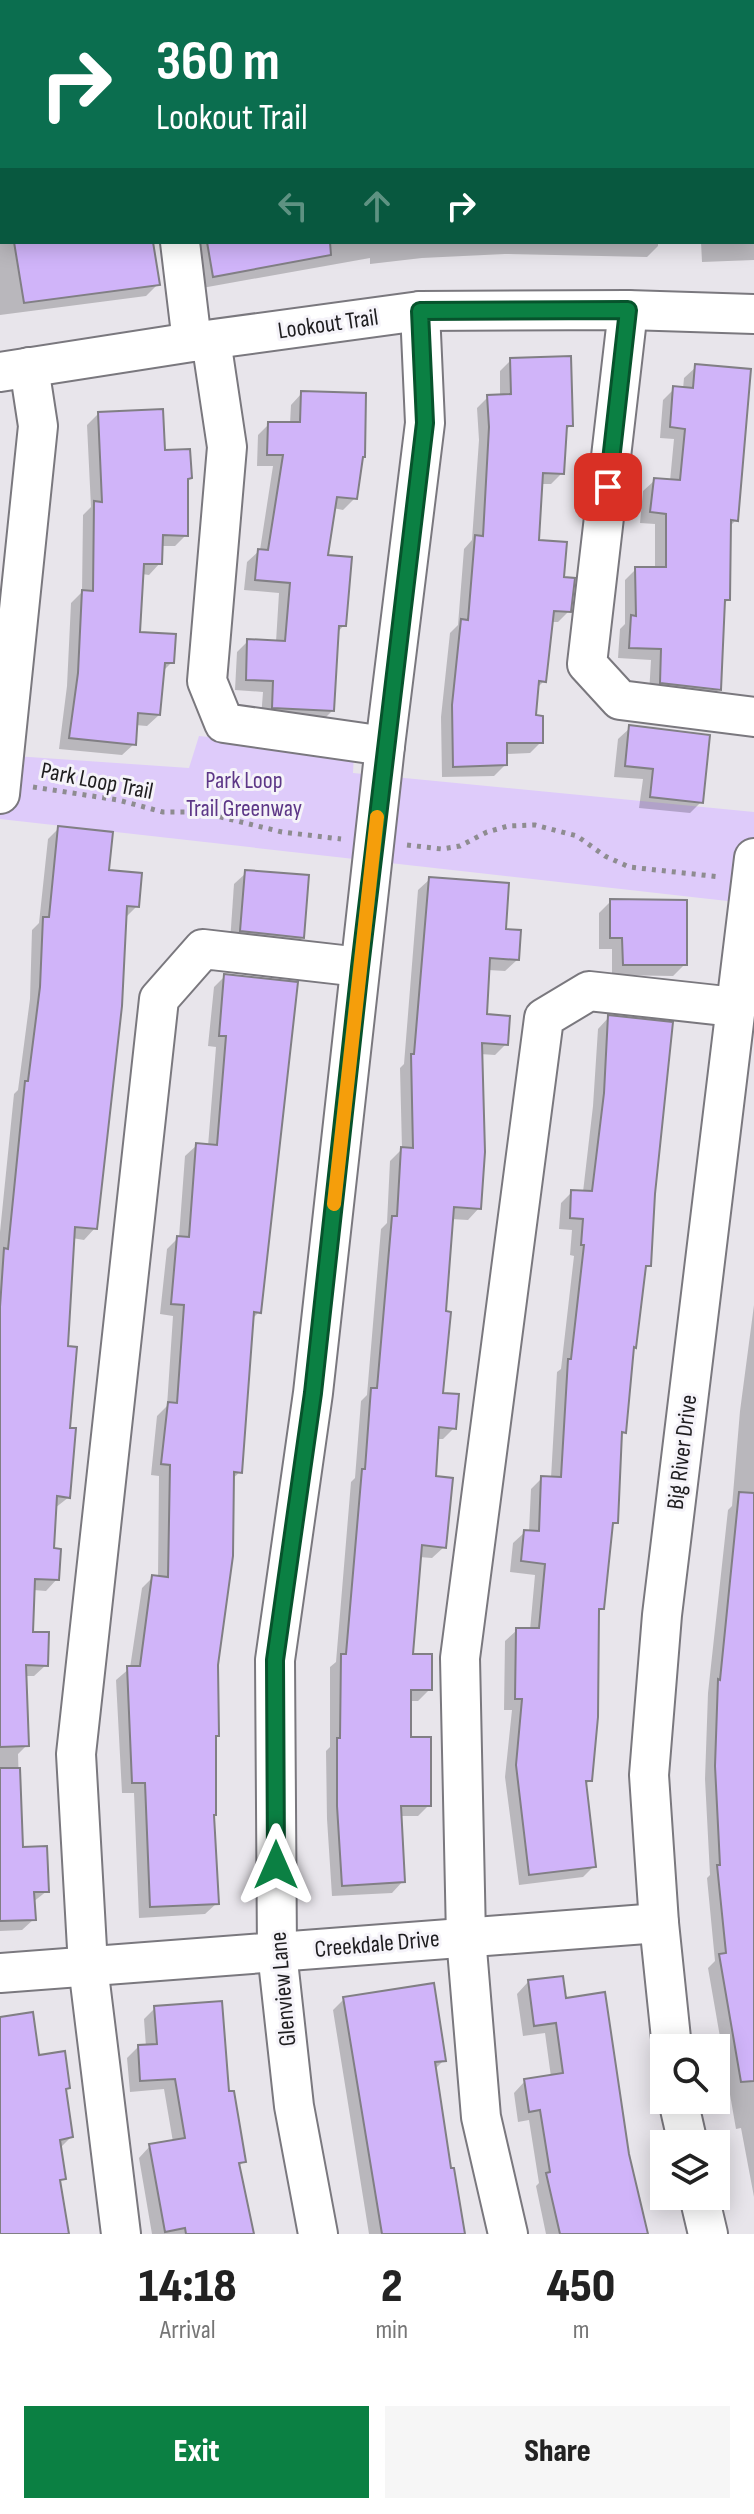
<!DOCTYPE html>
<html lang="en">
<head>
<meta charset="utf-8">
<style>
  body { margin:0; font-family:"Sofia Sans Condensed",sans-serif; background:#f6f6f6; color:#222; height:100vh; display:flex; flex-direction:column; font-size:30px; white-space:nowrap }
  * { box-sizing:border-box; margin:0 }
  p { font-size:26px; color:#767676 }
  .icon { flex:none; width:44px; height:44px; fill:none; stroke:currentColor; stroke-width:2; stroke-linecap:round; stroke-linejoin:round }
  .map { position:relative; height:2234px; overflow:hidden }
  .drawer { display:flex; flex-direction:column; background:#fff; flex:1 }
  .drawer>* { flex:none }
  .top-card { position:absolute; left:0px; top:0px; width:754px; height:244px; box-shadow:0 4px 20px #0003; background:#0b6e4f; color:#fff; overflow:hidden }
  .buttons { position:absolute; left:650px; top:2034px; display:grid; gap:16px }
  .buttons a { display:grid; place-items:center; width:80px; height:80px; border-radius:0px; background:#fff; box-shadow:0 4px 20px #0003; font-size:40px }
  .pin { position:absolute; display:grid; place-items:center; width:68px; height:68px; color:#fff; margin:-34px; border-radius:16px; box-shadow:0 4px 12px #0006 }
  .me { position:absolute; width:88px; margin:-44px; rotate:0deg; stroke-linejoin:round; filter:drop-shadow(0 0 6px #0008) }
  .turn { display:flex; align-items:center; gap:28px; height:168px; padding:0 24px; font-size:36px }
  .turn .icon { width:104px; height:104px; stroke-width:2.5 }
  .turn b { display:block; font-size:56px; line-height:68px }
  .lanes { display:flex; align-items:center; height:76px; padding:0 24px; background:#0003; justify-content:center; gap:40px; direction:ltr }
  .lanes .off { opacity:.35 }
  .eta { display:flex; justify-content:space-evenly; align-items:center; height:136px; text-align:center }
  .eta b { font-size:48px; font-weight:800; line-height:56px }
  .primary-button { display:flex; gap:16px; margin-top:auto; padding:16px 24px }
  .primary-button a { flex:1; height:92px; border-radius:0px; background:#0b8043; color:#fff; font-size:32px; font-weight:800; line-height:92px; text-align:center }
  .primary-button a+a { background:#f6f6f6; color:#222 }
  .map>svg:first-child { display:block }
</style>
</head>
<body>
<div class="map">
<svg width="754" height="2234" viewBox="0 0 754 2234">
  <rect width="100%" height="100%" fill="#e8e5eb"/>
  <polygon fill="#decbfa" points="199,736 354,752 353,773 754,812 754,904 0,819 0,755 189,768"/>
  <g fill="#0003">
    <polygon points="317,0 754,0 754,94 752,94 752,2 304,2"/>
    <polygon points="0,48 2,48 0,123"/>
    <polygon points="752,194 754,194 754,260 702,262 701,242 752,242"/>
    <polygon points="0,229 2,229 2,242 151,242 158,284 146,296 0,315"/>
    <polygon points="195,242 658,242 658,246 647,257 505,254 422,258 370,264 370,258 202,288"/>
    <polygon points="511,360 571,425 564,432 562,473 551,484 540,484 537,542 562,579 569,611 558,622 550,622 544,681 536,689 534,716 541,742 530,753 505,754 505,765 494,776 442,777 441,717 450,633 458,625 464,549 472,540 479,440 477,408 488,397 500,397 500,371"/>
    <polygon points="696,367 736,520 729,527 728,600 722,605 719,689 708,701 649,694 651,660 618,658 620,629 625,624 625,580 636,569 655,569 655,524 640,523 643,491 655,480 670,481 674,439 660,438 663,400 674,389 683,389 684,378"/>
    <polygon points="302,393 360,459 355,498 343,510 333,508 326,557 344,625 337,633 332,711 321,722 261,718 263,692 235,690 237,652 248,641 276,642 279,593 244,590 247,562 260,550 273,466 257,466 258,435 269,424 290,424 291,405"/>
    <polygon points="98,414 163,452 190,478 186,481 186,535 175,546 161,546 160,563 149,575 142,574 138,633 172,662 162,672 159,715 147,726 135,725 134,744 122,755 59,749 67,686 71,603 82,592 83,515 91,507 87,425"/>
    <polygon points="630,728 701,802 690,813 639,808 643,779 614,777 618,739"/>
    <polygon points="59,828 107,871 137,906 126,917 95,1228 84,1240 72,1238 66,1348 69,1497 55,1508 52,1550 57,1579 46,1591 33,1590 31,1634 46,1665 34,1676 25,1676 27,1745 18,1754 21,1849 47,1891 33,1902 34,1919 22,1930 0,1931 0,1232 14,1094 18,1090 30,999 32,930 39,923 48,839"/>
    <polygon points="246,873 302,938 291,949 230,942 234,884"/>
    <polygon points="430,879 504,931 517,960 505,971 488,970 485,1016 506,1044 495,1055 480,1054 479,1208 468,1220 451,1219 441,1395 454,1428 443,1439 437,1439 434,1478 444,1547 432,1558 419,1557 411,1656 430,1689 418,1701 409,1701 409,1739 429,1805 418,1816 400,1816 403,1881 392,1893 332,1896 327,1819 326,1751 330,1747 330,1667 336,1662 351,1482 355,1478 361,1401 367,1395 381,1229 387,1223 390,1161 402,1149 400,1068 404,1064 418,890"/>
    <polygon points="611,901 685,964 673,976 612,975 612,949 599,949 599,913"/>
    <polygon points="225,976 259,1312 252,1319 240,1472 232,1479 216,1665 217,1735 214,1738 212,1817 217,1903 205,1914 139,1918 134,1793 122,1793 116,1680 130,1668 142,1588 153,1577 158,1578 159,1476 151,1475 157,1416 167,1406 173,1316 160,1314 167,1249 179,1237 185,1156 197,1145 208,1146 216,1047 208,1046 214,987"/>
    <polygon points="609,1017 653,1193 649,1265 643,1271 624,1432 620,1436 616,1522 610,1529 602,1608 597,1613 590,1780 584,1786 594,1866 583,1877 519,1885 505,1777 512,1710 504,1710 505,1641 517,1630 530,1630 535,1575 510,1572 513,1543 525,1532 529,1532 531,1489 542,1478 551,1478 557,1372 561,1369 574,1256 570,1255 572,1230 559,1229 561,1203 572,1192 583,1192 593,1106 598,1029"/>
    <polygon points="754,1305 754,2197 741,2128 736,2129 708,1968 715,1961 707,1878 710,1875 705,1779 708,1693 728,1510 732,1506 740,1411"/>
    <polygon points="528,1982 564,2000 627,2155 646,2234 546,2234 536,2186 539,2183 529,2120 518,2122 514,2093 525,2081 551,2077 545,2033 523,2036 517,1994"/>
    <polygon points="344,1999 444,2060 434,2070 449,2170 463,2234 369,2234 333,2010"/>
    <polygon points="155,2008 227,2094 244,2161 238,2167 252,2234 152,2234 139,2158 150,2146 173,2142 164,2089 130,2092 127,2058 138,2047 146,2047 144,2019"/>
    <polygon points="0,2019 68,2088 65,2091 71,2137 59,2149 63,2178 59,2183 67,2234 0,2234"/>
  </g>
  <g fill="#d0b4f9" stroke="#817f84" stroke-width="2">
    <polygon points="14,242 153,242 160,285 24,303"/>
    <polygon points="207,242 330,242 331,255 213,277"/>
    <polygon points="571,356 573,426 567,426 564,474 543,473 539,540 567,542 564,577 575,578 571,612 554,611 546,682 539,681 536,715 543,716 543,743 507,743 507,765 453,767 452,705 461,619 468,620 475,535 483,536 489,427 487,395 511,394 510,358"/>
    <polygon points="695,364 751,369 738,521 731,520 730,600 725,600 721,690 660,683 661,649 629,648 631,615 636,616 635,567 666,567 666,514 650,512 654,478 680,480 685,429 670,427 673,386 693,388"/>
    <polygon points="301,391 366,393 365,457 363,457 357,499 337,497 328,555 352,557 346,626 339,626 334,711 272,708 273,681 246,680 247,639 285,641 290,583 255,580 258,549 268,550 283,455 267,455 268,422 300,422"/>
    <polygon points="163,409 165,450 190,449 192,478 188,479 188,536 163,535 162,564 144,564 140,632 176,634 174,663 165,663 160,715 138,713 136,745 69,738 78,673 82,590 93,591 94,501 102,502 98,412"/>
    <polygon points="629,725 710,735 703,803 650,797 653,769 625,766"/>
    <polygon points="58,826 113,832 109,870 142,873 139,907 127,906 122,1006 97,1229 75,1227 68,1346 77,1347 70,1428 76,1428 70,1498 57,1496 54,1548 61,1549 59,1580 35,1579 33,1632 49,1632 48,1666 26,1665 29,1746 0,1747 0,1307 4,1248 8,1249 25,1081 28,1081 40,987 43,917 49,917"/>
    <polygon points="245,870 309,875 304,938 240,931"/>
    <polygon points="429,877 509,883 506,929 521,930 519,960 490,958 487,1014 510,1016 508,1045 482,1043 485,1152 481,1209 454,1207 446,1311 451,1312 443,1393 459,1394 456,1429 439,1427 436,1476 453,1478 446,1548 422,1545 413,1654 432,1654 432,1690 411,1690 411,1737 431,1737 431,1806 401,1806 405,1882 342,1886 337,1806 337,1738 340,1738 341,1654 346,1654 362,1469 365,1469 371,1388 377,1388 392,1216 397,1216 401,1147 413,1148 411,1054 414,1054"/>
    <polygon points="610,899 687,900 687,965 623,965 622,938 610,938"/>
    <polygon points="224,974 298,982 261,1313 254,1312 242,1473 234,1472 233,1556 218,1665 219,1736 216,1736 216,1815 214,1815 219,1904 150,1907 145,1783 132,1783 127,1666 140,1666 152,1575 168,1577 170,1465 161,1464 168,1402 177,1403 184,1305 171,1304 177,1236 189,1237 196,1143 217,1145 226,1036 219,1036"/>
    <polygon points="608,1015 673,1022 655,1194 651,1266 646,1266 636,1348 634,1347 626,1433 622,1432 618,1523 613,1523 604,1609 599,1609 598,1717 592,1781 586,1781 596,1867 529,1875 516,1765 522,1699 515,1699 516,1628 539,1628 545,1564 521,1561 524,1530 539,1531 541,1476 561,1477 568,1359 571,1359 584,1245 581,1245 583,1219 570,1218 571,1190 592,1191 604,1093"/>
    <polygon points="739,1492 754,1493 754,2081 741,2082 719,1954 726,1953 717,1865 720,1865 715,1766 718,1679 720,1680"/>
    <polygon points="0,1768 20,1768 23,1847 47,1846 49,1892 34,1892 36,1920 0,1921"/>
    <polygon points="563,1976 566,1998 605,1992 629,2154 648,2234 560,2234 546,2173 550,2172 540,2110 529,2112 524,2079 563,2073 556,2023 534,2026 528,1980"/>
    <polygon points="434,1983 446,2061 435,2062 451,2168 454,2168 465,2234 382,2234 343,1997"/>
    <polygon points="222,2001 229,2091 234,2091 246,2162 239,2163 254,2234 186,2234 185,2228 165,2232 149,2144 185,2138 175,2079 140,2081 138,2045 157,2044 154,2006"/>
    <polygon points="33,2012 39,2055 65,2051 70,2088 66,2089 73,2137 60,2140 66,2179 60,2180 69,2234 0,2234 0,2017"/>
  </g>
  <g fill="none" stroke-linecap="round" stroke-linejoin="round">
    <defs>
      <g id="minor">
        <polyline points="752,119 754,119"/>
        <polyline points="0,178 2,178"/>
        <polyline points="180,242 192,342"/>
        <polyline points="628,310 587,664 620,700 754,717"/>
        <polyline points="211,340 227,447 207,681 224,723 385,746"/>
        <polyline points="0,372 192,342 420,311 628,310 754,314"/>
        <polyline points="0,794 38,426 29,367"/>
        <polyline points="0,1973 659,1923"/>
        <polyline points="672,2048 659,1923 649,1775 662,1615 754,858"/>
        <polyline points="678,2100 688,2144"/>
        <polyline points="699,2196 708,2234"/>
        <polyline points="121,2234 88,1966 76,1754 159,999 203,949 360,967"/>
        <polyline points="318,2234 294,2106 277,1952 275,1660 313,1393 385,746 425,423 420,311"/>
        <polyline points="508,2234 481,2117 466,1937 460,1658 544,1018 589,991 735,1007"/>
      </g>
    </defs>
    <use href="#minor" stroke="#7a787e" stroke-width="42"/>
    <g stroke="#8e8c90" stroke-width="5" stroke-dasharray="4 6" stroke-linecap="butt">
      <polyline points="33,787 118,800 163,812 200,812 282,832 341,839"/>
      <polyline points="407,845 442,849 460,846 487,832 508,826 535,825 577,836 605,856 629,867 721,877"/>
    </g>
    <use href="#minor" stroke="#fff" stroke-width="38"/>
  </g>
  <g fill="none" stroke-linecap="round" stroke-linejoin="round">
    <defs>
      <polyline id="route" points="276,1865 275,1660 313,1393 360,967 425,423 420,311 628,310 608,487"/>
    </defs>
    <use href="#route" stroke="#07532c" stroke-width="20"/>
    <use href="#route" stroke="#0b8043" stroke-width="14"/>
    <polyline stroke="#f59e0b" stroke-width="14" points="334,1204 377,817"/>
  </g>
  <g text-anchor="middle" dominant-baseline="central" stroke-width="6" stroke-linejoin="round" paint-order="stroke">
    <g font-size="24" fill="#1e1d1f" stroke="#f5f3f9">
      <text transform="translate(328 324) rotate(-8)">Lookout Trail</text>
      <text transform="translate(97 781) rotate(11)">Park Loop Trail</text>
      <text transform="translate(682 1452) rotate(-83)">Big River Drive</text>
      <text transform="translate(377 1944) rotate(-5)">Creekdale Drive</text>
      <text transform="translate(283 1989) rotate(-95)">Glenview Lane</text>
    </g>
    <g font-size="24" fill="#5d3787" stroke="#f5f3f9">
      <text x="244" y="780">Park Loop<tspan x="244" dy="28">Trail Greenway</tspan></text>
    </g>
  </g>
</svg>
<div class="buttons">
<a><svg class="icon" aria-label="search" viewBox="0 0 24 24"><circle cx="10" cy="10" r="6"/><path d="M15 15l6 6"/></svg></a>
<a><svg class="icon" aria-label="layers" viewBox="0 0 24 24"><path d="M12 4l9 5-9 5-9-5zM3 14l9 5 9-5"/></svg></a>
</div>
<div class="pin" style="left:608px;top:487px;background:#d93025"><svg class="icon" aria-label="arrive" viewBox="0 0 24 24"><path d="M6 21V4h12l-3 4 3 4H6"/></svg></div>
<svg class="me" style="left:276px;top:1865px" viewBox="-20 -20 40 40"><path d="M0-17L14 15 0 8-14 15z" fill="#0b8043" stroke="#fff" stroke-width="4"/></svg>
<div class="top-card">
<div class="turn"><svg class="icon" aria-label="right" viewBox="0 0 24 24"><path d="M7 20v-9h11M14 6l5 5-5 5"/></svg><div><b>360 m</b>Lookout Trail</div></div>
<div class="lanes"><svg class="icon off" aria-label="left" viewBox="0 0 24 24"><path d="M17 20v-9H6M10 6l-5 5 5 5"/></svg><svg class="icon off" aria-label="ahead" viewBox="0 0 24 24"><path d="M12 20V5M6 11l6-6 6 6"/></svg><svg class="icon" aria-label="right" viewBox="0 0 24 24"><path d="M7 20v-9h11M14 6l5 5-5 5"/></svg></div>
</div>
</div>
<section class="drawer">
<div class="eta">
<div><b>14:18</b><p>Arrival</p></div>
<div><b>2</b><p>min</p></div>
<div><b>450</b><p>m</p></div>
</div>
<div class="primary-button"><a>Exit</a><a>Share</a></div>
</section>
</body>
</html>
